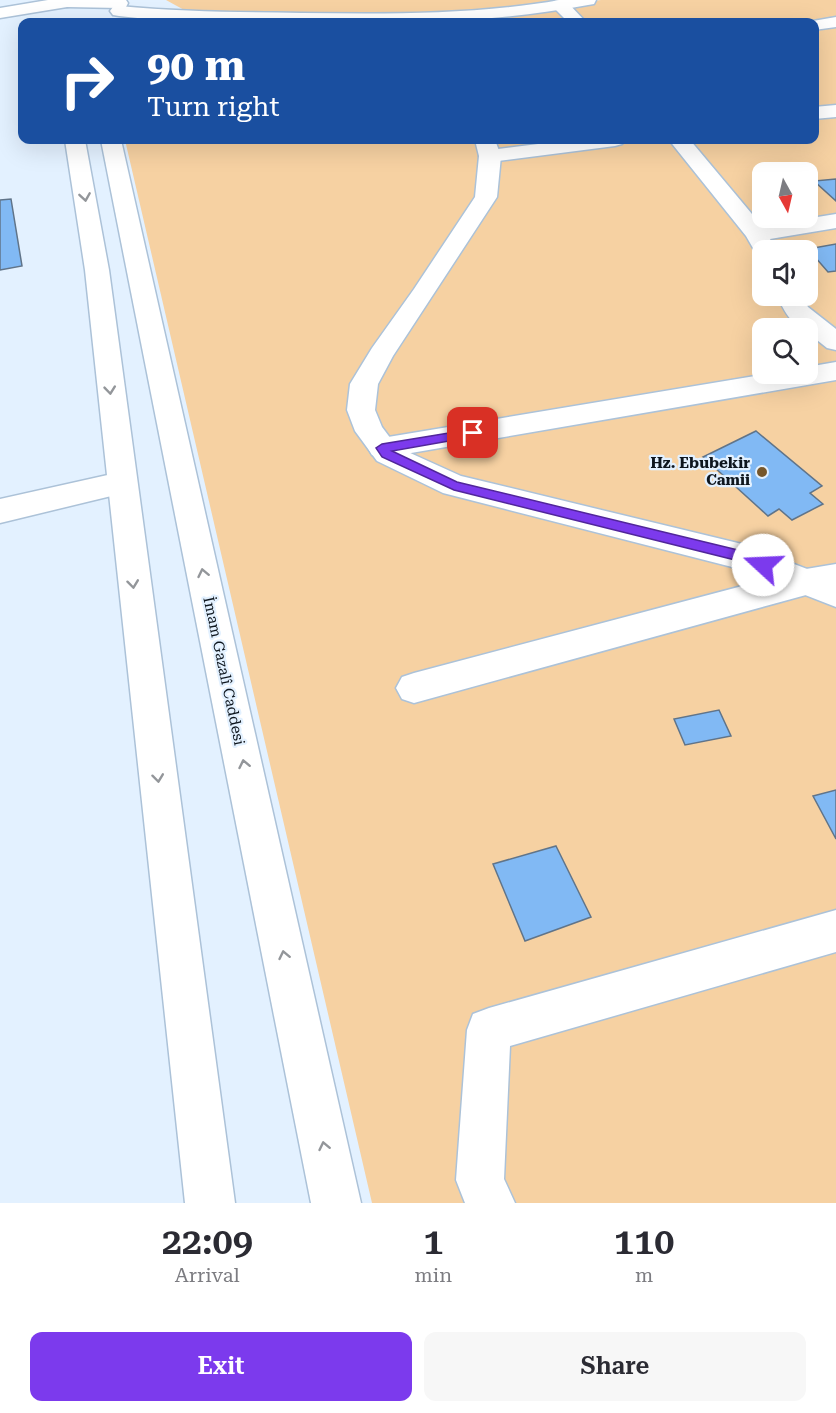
<!DOCTYPE html>
<html lang="en">
<head>
<meta charset="utf-8">
<style>
  body { margin:0; font-family:"Roboto Serif",serif; background:#f7f7f7; color:#2b2b33; height:100vh; display:flex; flex-direction:column; font-size:22px; white-space:nowrap }
  * { box-sizing:border-box; margin:0 }
  p { font-size:20px; color:#7c7c81 }
  .icon { flex:none; width:33px; height:33px; fill:none; stroke:currentColor; stroke-width:2; stroke-linecap:round; stroke-linejoin:round }
  .map { position:relative; height:1203px; overflow:hidden }
  .drawer { display:flex; flex-direction:column; background:#fff; flex:1 }
  .drawer>* { flex:none }
  .banner { position:absolute; left:18px; top:18px; width:801px; height:126px; border-radius:12px; box-shadow:0 6px 24px #0002; background:#1a4fa0; color:#fff; overflow:hidden }
  .needle { width:39px; rotate:172deg }
  .controls { position:absolute; left:752px; top:162px; display:grid; gap:12px }
  .controls a { display:grid; place-items:center; width:66px; height:66px; border-radius:12px; background:#fff; box-shadow:0 6px 24px #0002; font-size:30px }
  .pin { position:absolute; display:grid; place-items:center; width:51px; height:51px; color:#fff; margin:-26px; border-radius:12px; box-shadow:0 3px 9px #0006 }
  .me { position:absolute; width:66px; margin:-33px; rotate:290deg; stroke-linejoin:round; filter:drop-shadow(0 0 4px #0008) }
  .turn { display:flex; align-items:center; gap:21px; height:126px; padding:0 30px; font-size:27px }
  .turn .icon { width:78px; height:78px; stroke-width:2.5 }
  .turn b { display:block; font-size:42px; line-height:51px }
  .eta { display:flex; justify-content:space-evenly; align-items:center; height:102px; text-align:center }
  .eta b { font-size:36px; font-weight:600; line-height:42px }
  .button { display:flex; gap:12px; margin-top:auto; padding:12px 30px }
  .button a { flex:1; height:69px; border-radius:12px; background:#7c3aed; color:#fff; font-size:24px; font-weight:600; line-height:69px; text-align:center }
  .button a+a { background:#f7f7f7; color:#2b2b33 }
  .map>svg:first-child { display:block }
</style>
</head>
<body>
<div class="map">
<svg width="836" height="1203" viewBox="0 0 836 1203">
  <rect width="100%" height="100%" fill="#e3f1ff"/>
  <g fill="#f6d1a2" fill-rule="evenodd">
    <polygon points="166,0 565,0 488,11 421,16 186,11"/>
    <path d="M 601,0 L 836,0 L 836,1203 L 372,1203 L 125,140 L 814,140 L 814,22 L 438,22 ZM 762,172 L 807,172 L 807,218 L 762,218 ZM 762,250 L 807,250 L 807,296 L 762,296 ZM 762,328 L 807,328 L 807,374 L 762,374 Z"/>
  </g>
  <g fill="#81b9f4" stroke="#607489" stroke-width="1.5">
    <polygon points="836,179 836,201 814,181"/>
    <polygon points="11,199 22,266 0,270 0,200"/>
    <polygon points="836,244 836,271 828,272 808,249"/>
    <polygon points="756,431 822,486 810,493 823,504 792,520 779,509 768,516 703,457"/>
    <polygon points="719,710 731,736 685,745 674,719"/>
    <polygon points="836,790 836,839 813,796"/>
    <polygon points="556,846 591,917 525,941 493,864"/>
  </g>
  <g fill="none" stroke-linecap="round" stroke-linejoin="round">
    <defs>
      <g id="minor">
        <polygon points="560,0 566,1 586,22 568,22 551,5 554,1"/>
        <polygon points="836,17 836,27 814,30 814,22 807,22"/>
        <polygon points="836,105 836,117 814,119 814,107"/>
        <polygon points="570,140 625,140 622,144 615,146 490,162 483,160 479,156 483,152 490,150"/>
        <polygon points="669,140 690,140 762,226 836,214 836,228 770,239 776,250 762,250 762,256 757,255 746,236"/>
        <path d="M 777,296 L 801,296 L 808,307 L 836,329 L 836,350 L 827,348 L 807,332 L 807,328 C 791,327 783,308 777,296 Z"/>
        <polygon points="836,362 836,380 382,458 372,455 368,448 372,441 382,438 767,374 807,374 807,367"/>
        <polygon points="121,472 132,475 136,483 132,491 0,523 0,499"/>
        <polygon points="836,564 836,590 806,595 414,703 402,699 396,688 402,677 414,673 806,569"/>
        <polygon points="836,910 836,952 510,1046 504,1179 515,1203 465,1203 456,1180 467,1030 473,1014 489,1008"/>
      </g>
      <g id="tertiary">
        <polygon points="48,0 74,0 75,2 73,6 67,7 0,18 0,8"/>
        <path d="M 560,0 L 596,0 L 594,4 L 588,5 C 449,31 306,23 165,21 L 119,16 L 113,15 L 110,11 L 113,7 L 119,6 C 180,12 240,12 301,13 C 388,14 474,15 560,0 Z"/>
        <polygon points="475,140 495,140 501,156 497,197 393,356 378,384 375,410 382,427 397,447 461,476 742,544 836,580 836,607 736,568 443,493 377,461 355,431 347,410 350,384 372,348 414,289 475,197 479,156"/>
      </g>
      <g id="secondary">
        <polygon points="60,0 126,0 128,3 126,7 120,8 67,7 61,6"/>
        <polygon points="65,140 85,140 109,270 235,1203 185,1203 85,270"/>
        <polygon points="101,140 121,140 361,1203 311,1203"/>
      </g>
    </defs>
    <use href="#minor" stroke="#acc2d8" stroke-width="3"/>
    <use href="#tertiary" stroke="#acc2d8" stroke-width="3"/>
    <use href="#secondary" stroke="#acc2d8" stroke-width="3"/>
    <use href="#minor" fill="#fff" fill-rule="evenodd"/>
    <use href="#tertiary" fill="#fff" fill-rule="evenodd"/>
    <use href="#secondary" fill="#fff" fill-rule="evenodd"/>
  </g>
  <defs><path id="oneway-chevron" d="M-2-3.5L2.5 0L-2 3.5" fill="none" stroke-width="1.6" stroke-linecap="round" stroke-linejoin="round" transform="scale(1.5)"/></defs>
  <g stroke="#93969a">
    <use href="#oneway-chevron" transform="translate(85 197) rotate(81)"/>
    <use href="#oneway-chevron" transform="translate(110 390) rotate(84)"/>
    <use href="#oneway-chevron" transform="translate(203 573) rotate(-102)"/>
    <use href="#oneway-chevron" transform="translate(133 584) rotate(83)"/>
    <use href="#oneway-chevron" transform="translate(244 764) rotate(-102)"/>
    <use href="#oneway-chevron" transform="translate(158 778) rotate(83)"/>
    <use href="#oneway-chevron" transform="translate(284 955) rotate(-102)"/>
    <use href="#oneway-chevron" transform="translate(324 1146) rotate(-102)"/>
  </g>
  <polygon fill="#7c3aed" stroke="#51269a" stroke-width="1.5" points="473,429 479,433 477,436 392,451 457,482 742,551 768,561 770,565 763,570 739,561 454,490 382,457 376,448 382,444"/>
  <circle fill="#76572c" stroke="#e3f1ff" stroke-width="2" cx="762" cy="472" r="6"/>
  <g text-anchor="middle" dominant-baseline="central" stroke-width="4.5" stroke-linejoin="round" paint-order="stroke">
    <g font-size="15" font-weight="bold" fill="#0e161e" stroke="#e3f1ff" text-anchor="end">
      <text x="750" y="463">Hz. Ebubekir<tspan x="750" dy="17">Camii</tspan></text>
    </g>
    <g font-size="15" fill="#0e161e" stroke="#e3f1ff">
      <text transform="translate(224 671) rotate(78)">İmam Gazalî Caddesi</text>
    </g>
  </g>
</svg>
<div class="controls">
<a><svg class="needle" viewBox="-14 -14 28 28"><path d="M0-13l5 13h-10z" fill="#e53935"/><path d="M0 13l5-13h-10z" fill="#7c7c81"/></svg></a>
<a><svg class="icon" aria-label="sound" viewBox="0 0 24 24"><path d="M4 9h4l5-4v14l-5-4H4zM17 9q2 3 0 6"/></svg></a>
<a><svg class="icon" aria-label="search" viewBox="0 0 24 24"><circle cx="10" cy="10" r="6"/><path d="M15 15l6 6"/></svg></a>
</div>
<div class="pin" style="left:473px;top:433px;background:#d93025"><svg class="icon" aria-label="arrive" viewBox="0 0 24 24"><path d="M6 21V4h12l-3 4 3 4H6"/></svg></div>
<svg class="me" style="left:763px;top:565px" viewBox="-20 -20 40 40"><circle r="19" fill="#fff"/><path d="M0-13L10 11 0 6-10 11z" fill="#7c3aed"/></svg>
<div class="banner">
<div class="turn"><svg class="icon" aria-label="right" viewBox="0 0 24 24"><path d="M7 20v-9h11M14 6l5 5-5 5"/></svg><div><b>90 m</b>Turn right</div></div>
</div>
</div>
<section class="drawer">
<div class="eta">
<div><b>22:09</b><p>Arrival</p></div>
<div><b>1</b><p>min</p></div>
<div><b>110</b><p>m</p></div>
</div>
<div class="button"><a>Exit</a><a>Share</a></div>
</section>
</body>
</html>
